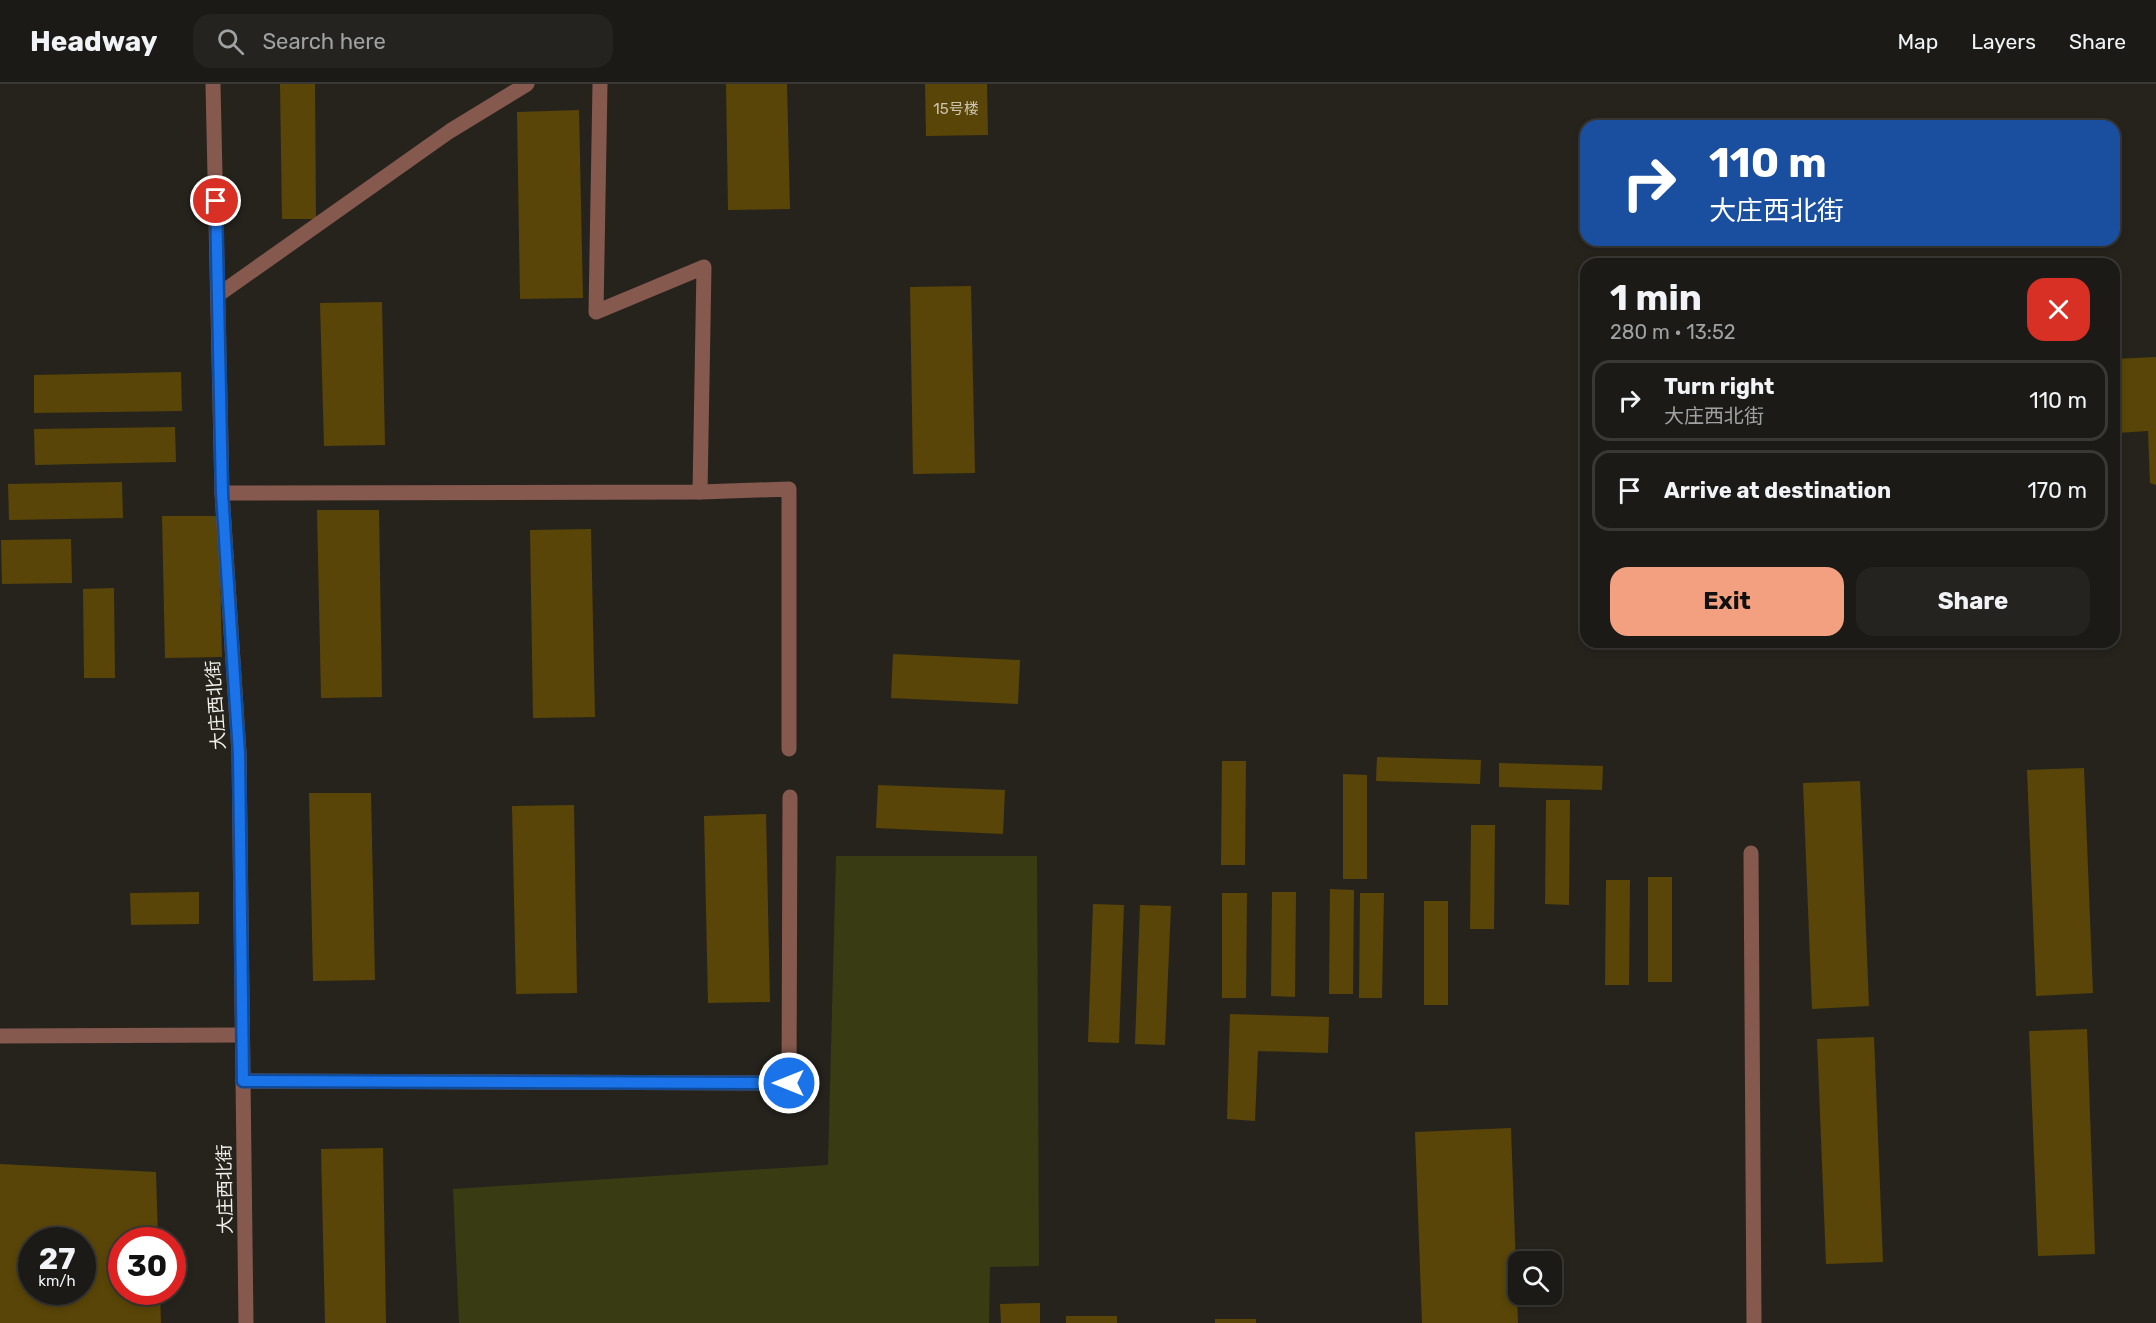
<!DOCTYPE html>
<html lang="en">
<head>
<meta charset="utf-8">
<style>
  body { margin:0; font-family:Rubik,"Noto Sans SC",sans-serif; background:#25231f; color:#f1f3f6; height:100vh; display:flex; flex-direction:column; font-size:22px; white-space:nowrap }
  * { box-sizing:border-box; margin:0 }
  p { font-size:20px; color:#a0a1a1 }
  .icon { flex:none; width:33px; height:33px; fill:none; stroke:currentColor; stroke-width:2; stroke-linecap:round; stroke-linejoin:round }
  .map { position:relative; flex:1; overflow:hidden }
  .drawer { position:absolute; left:1580px; top:174px; width:540px; height:390px; display:flex; flex-direction:column; background:#1c1a16; border-radius:18px; box-shadow:0 3px 9px #0003,0 0 0 2px #3a3835 }
  .drawer>* { flex:none }
  .banner { position:absolute; left:1580px; top:36px; width:540px; height:126px; border-radius:18px; box-shadow:0 3px 9px #0003,0 0 0 2px #3a3835; background:#1a4fa0; color:#fff; overflow:hidden }
  .controls { position:absolute; left:1508px; top:1167px; display:grid; gap:12px }
  .controls a { display:grid; place-items:center; width:54px; height:54px; border-radius:12px; background:#1c1a16; box-shadow:0 3px 9px #0003,0 0 0 2px #3a3835; font-size:30px }
  .speed { position:absolute; left:18px; top:1143px; display:flex; gap:12px; font-size:30px; font-weight:700; text-align:center }
  .speed>* { display:grid; place-content:center; width:78px; height:78px; border-radius:50%; background:#1c1a16; box-shadow:0 3px 9px #0003,0 0 0 2px #3a3835; line-height:1 }
  .speed small { font-size:15px; font-weight:400 }
  .speed .limit { border:9px solid #d22; background:#fff; color:#111 }
  .pin { position:absolute; display:grid; place-items:center; width:51px; height:51px; color:#fff; margin:-26px; border:3px solid #fff; border-radius:50%; box-shadow:0 2px 6px #0007 }
  .me { position:absolute; width:66px; margin:-33px; rotate:270deg; stroke-linejoin:round; filter:drop-shadow(0 0 4px #0008) }
  .turn { display:flex; align-items:center; gap:21px; height:126px; padding:0 30px; font-size:27px }
  .turn .icon { width:78px; height:78px; stroke-width:2.5 }
  .turn b { display:block; font-size:42px; line-height:51px }
  .round { display:grid; place-items:center; flex:none; width:63px; height:63px; border-radius:18px; background:#25231f }
  .overview { display:flex; align-items:center; justify-content:space-between; height:102px; padding:0 30px }
  h1 { font-size:36px; font-weight:700; line-height:45px }
  .action { display:flex; gap:12px; margin-top:auto; padding:12px 30px }
  .action a { flex:1; height:69px; border-radius:18px; background:#f2a07f; color:#111; font-size:24px; font-weight:700; line-height:69px; text-align:center }
  .action a+a { background:#25231f; color:#f1f3f6 }
  ul { padding:0; list-style:none }
  li { display:flex; align-items:center; gap:18px; height:81px; margin:0 12px 9px; padding:0 18px; border:3px solid #3a3835; border-radius:18px }
  li div { flex:1 }
  li b { display:block; font-size:22px }
  li em { font-style:normal }
  header { display:flex; align-items:center; gap:36px; box-sizing:border-box; height:84px; padding:0 30px; background:#1c1a16; border-bottom:2px solid #3a3835 }
  header strong { font-size:28px }
  nav { display:flex; gap:33px; margin-inline-start:auto; font-size:21px }
  .search { width:420px; height:54px; background:#25231f; display:flex; align-items:center; gap:15px; box-sizing:border-box; padding:0 21px; border-radius:18px; color:#a0a1a1; font-size:22px }
  .map>svg:first-child { display:block }
</style>
</head>
<body>
<header>
<strong>Headway</strong>
<div class="search"><svg class="icon" aria-label="search" viewBox="0 0 24 24"><circle cx="10" cy="10" r="6"/><path d="M15 15l6 6"/></svg>Search here</div>
<nav><a>Map</a><a>Layers</a><a>Share</a></nav>
</header>
<div class="map">
<svg width="2156" height="1239" viewBox="0 0 2156 1239">
  <rect width="100%" height="100%" fill="#26231d"/>
  <polygon fill="#393c13" points="836,772 1037,772 1039,1182 990,1183 989,1239 459,1239 453,1105 828,1081"/>
  <g fill="#594507" fill-rule="evenodd">
    <polygon points="280,0 315,0 316,135 282,135"/>
    <polygon points="726,0 787,0 790,125 728,126"/>
    <polygon points="925,0 987,0 988,51 926,52"/>
    <polygon points="579,26 583,214 520,215 517,28"/>
    <polygon points="971,202 975,389 913,390 910,203"/>
    <polygon points="382,218 385,361 324,362 320,219"/>
    <polygon points="2156,273 2156,401 2150,399 2148,347 2117,349 2114,283 2114,275"/>
    <polygon points="181,288 182,327 34,329 34,291"/>
    <polygon points="175,343 176,378 35,381 34,345"/>
    <polygon points="122,398 123,434 9,436 8,400"/>
    <polygon points="317,426 379,426 382,613 321,614"/>
    <polygon points="162,432 219,432 222,573 165,574"/>
    <polygon points="591,445 595,633 533,634 530,446"/>
    <polygon points="71,455 72,499 2,500 1,456"/>
    <polygon points="114,504 115,594 84,594 83,505"/>
    <polygon points="893,570 1020,576 1018,620 891,614"/>
    <polygon points="1377,673 1481,676 1480,700 1376,697"/>
    <polygon points="1222,677 1246,677 1245,781 1221,781"/>
    <polygon points="1499,679 1603,682 1602,706 1499,703"/>
    <polygon points="2084,684 2093,909 2036,912 2027,686"/>
    <polygon points="1343,690 1367,691 1367,795 1343,795"/>
    <polygon points="1860,697 1869,922 1812,925 1803,699"/>
    <polygon points="878,701 1005,706 1003,750 876,744"/>
    <polygon points="309,709 371,709 375,896 313,897"/>
    <polygon points="1546,716 1570,716 1569,821 1545,820"/>
    <polygon points="574,721 577,909 516,910 512,722"/>
    <polygon points="766,730 770,918 708,919 704,732"/>
    <polygon points="1471,741 1495,741 1494,845 1470,845"/>
    <rect x="1648" y="793" width="24" height="105"/>
    <polygon points="1606,796 1630,796 1629,901 1605,901"/>
    <polygon points="1330,805 1354,806 1353,910 1329,910"/>
    <polygon points="199,808 199,840 131,841 130,809"/>
    <polygon points="1272,808 1296,808 1295,913 1271,912"/>
    <polygon points="1222,809 1247,809 1246,914 1222,914"/>
    <polygon points="1360,809 1384,809 1382,914 1359,914"/>
    <rect x="1424" y="817" width="24" height="104"/>
    <polygon points="1093,820 1124,821 1119,959 1088,958"/>
    <polygon points="1140,821 1171,822 1165,961 1135,960"/>
    <polygon points="1230,930 1329,933 1328,969 1258,967 1255,1037 1227,1035"/>
    <polygon points="2087,945 2095,1170 2038,1172 2029,947"/>
    <polygon points="1874,953 1883,1178 1826,1180 1817,955"/>
    <polygon points="1511,1044 1518,1239 1422,1239 1415,1048"/>
    <polygon points="383,1064 386,1239 325,1239 321,1065"/>
    <path d="M 0,1080 L 156,1088 L 158,1156 L 122,1156 L 122,1208 L 160,1208 L 161,1239 L 0,1239 ZM 32,1156 L 82,1156 L 82,1208 L 32,1208 Z"/>
    <polygon points="1040,1219 1040,1239 1001,1239 1000,1220"/>
    <rect x="1066" y="1232" width="51" height="7"/>
    <rect x="1215" y="1235" width="41" height="4"/>
  </g>
  <g fill="none" stroke-linecap="round" stroke-linejoin="round">
    <polyline stroke="#86594e" stroke-width="15" points="700,408 789,405 789,665"/>
    <g stroke="#86594e" stroke-width="15">
      <polyline points="218,211 450,47 527,0"/>
      <polyline points="222,409 700,408 704,183 596,228 600,0"/>
      <polyline points="1751,769 1754,1239"/>
      <polyline points="0,952 242,951"/>
      <polyline points="243,997 789,999 790,713"/>
    </g>
    <polyline stroke="#86594e" stroke-width="15" points="213,0 222,409 239,669 246,1239"/>
  </g>
  <g fill="none" stroke-linecap="round" stroke-linejoin="round">
    <defs>
      <polyline id="route" points="216,117 222,409 239,669 243,997 789,999"/>
    </defs>
    <use href="#route" stroke="#114b97" stroke-width="15"/>
    <use href="#route" stroke="#1a73e8" stroke-width="10"/>
  </g>
  <g text-anchor="middle" dominant-baseline="central" stroke-width="6" stroke-linejoin="round" paint-order="stroke">
    <g font-size="15" fill="#cbc5b2">
      <text x="956" y="25">15号楼</text>
    </g>
    <g font-size="18" fill="#f1f0eb" stroke="#26231d">
      <text transform="translate(216 621) rotate(-94)">大庄西北街</text>
      <text transform="translate(225 1105) rotate(-91)">大庄西北街</text>
    </g>
  </g>
</svg>
<div class="controls">
<a><svg class="icon" aria-label="search" viewBox="0 0 24 24"><circle cx="10" cy="10" r="6"/><path d="M15 15l6 6"/></svg></a>
</div>
<div class="speed"><div>27<small>km/h</small></div><div class="limit">30</div></div>
<div class="pin" style="left:216px;top:117px;background:#d93025"><svg class="icon" aria-label="arrive" viewBox="0 0 24 24"><path d="M6 21V4h12l-3 4 3 4H6"/></svg></div>
<svg class="me" style="left:789px;top:999px" viewBox="-20 -20 40 40"><circle r="17" fill="#1a73e8" stroke="#fff" stroke-width="3"/><path d="M0-11L8 9 0 5-8 9z" fill="#fff"/></svg>
<div class="banner">
<div class="turn"><svg class="icon" aria-label="right" viewBox="0 0 24 24"><path d="M7 20v-9h11M14 6l5 5-5 5"/></svg><div><b>110 m</b>大庄西北街</div></div>
</div>
<section class="drawer">
<div class="overview"><div><h1>1 min</h1><p>280 m · 13:52</p></div><a class="round" style="background:#d93025;color:#fff"><svg class="icon" aria-label="close" viewBox="0 0 24 24"><path d="M6 6l12 12M18 6L6 18"/></svg></a></div>
<ul>
<li><svg class="icon" aria-label="right" viewBox="0 0 24 24"><path d="M7 20v-9h11M14 6l5 5-5 5"/></svg><div><b>Turn right</b><p>大庄西北街</p></div><em>110 m</em></li>
<li><svg class="icon" aria-label="arrive" viewBox="0 0 24 24"><path d="M6 21V4h12l-3 4 3 4H6"/></svg><div><b>Arrive at destination</b></div><em>170 m</em></li>
</ul>
<div class="action"><a>Exit</a><a>Share</a></div>
</section>
</div>
</body>
</html>
